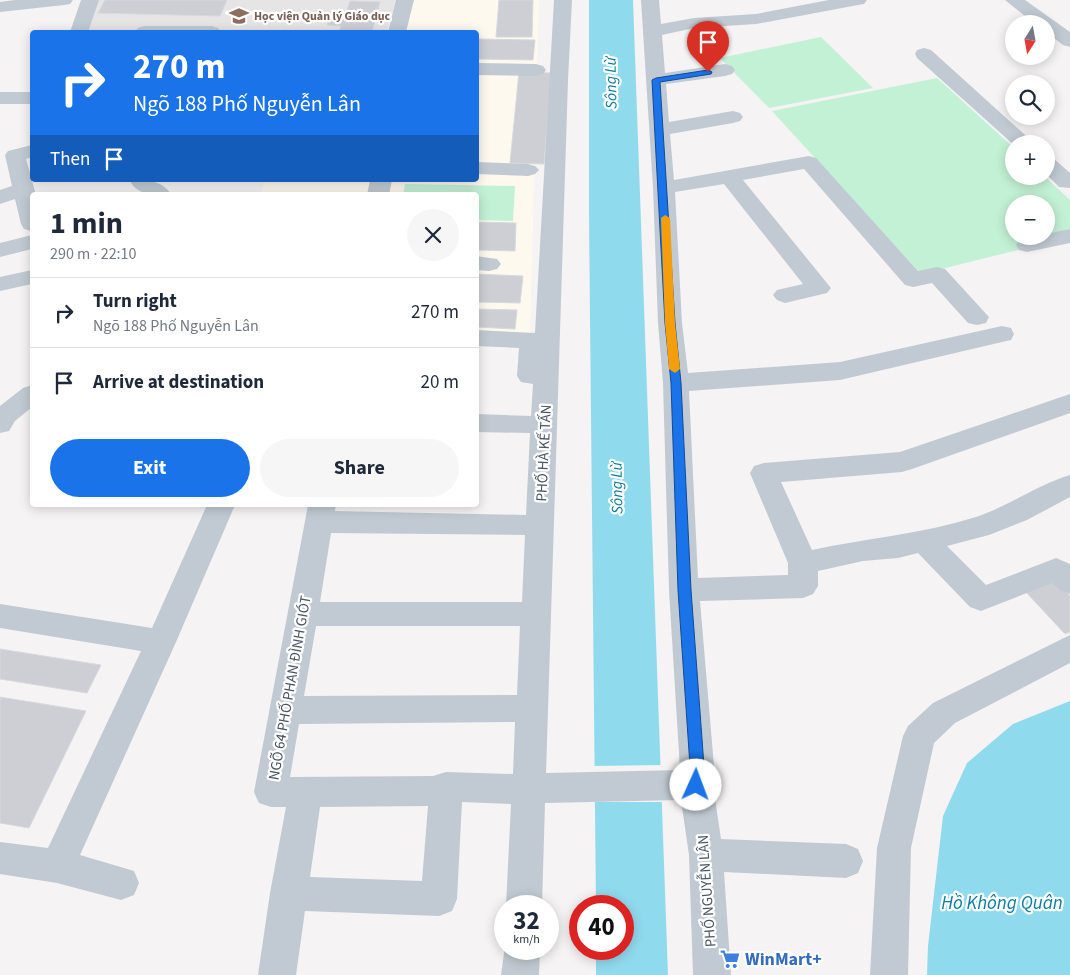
<!DOCTYPE html>
<html lang="en">
<head>
<meta charset="utf-8">
<style>
  body { margin:0; font-family:"Source Sans 3",sans-serif; background:#f6f6f7; color:#1f2937; height:100vh; display:flex; flex-direction:column; font-size:19px; white-space:nowrap }
  * { box-sizing:border-box; margin:0 }
  p { font-size:16px; color:#747a83 }
  .icon { flex:none; width:28px; height:28px; fill:none; stroke:currentColor; stroke-width:2; stroke-linecap:round; stroke-linejoin:round }
  .map { position:relative; flex:1; overflow:hidden }
  .details { position:absolute; left:30px; top:192px; width:449px; height:315px; display:flex; flex-direction:column; background:#fff; border-radius:5px; box-shadow:0 2px 12px #0003 }
  .details>* { flex:none }
  .top-card { position:absolute; left:30px; top:30px; width:449px; height:152px; border-radius:5px; box-shadow:0 2px 12px #0003; background:#1a73e8; color:#fff; overflow:hidden }
  .needle { width:32px; rotate:191deg }
  .fabs { position:absolute; left:1005px; top:15px; display:grid; gap:10px }
  .fabs a { display:grid; place-items:center; width:50px; height:50px; border-radius:50%; background:#fff; box-shadow:0 2px 12px #0003; font-size:25px }
  .speed { position:absolute; left:494px; top:895px; display:flex; gap:10px; font-size:25px; font-weight:700; text-align:center }
  .speed>* { display:grid; place-content:center; width:65px; height:65px; border-radius:50%; background:#fff; box-shadow:0 2px 12px #0003; line-height:1 }
  .speed small { font-size:12px; font-weight:400 }
  .speed .limit { border:8px solid #d22; background:#fff; color:#111 }
  .pin { position:absolute; display:grid; place-items:center; width:42px; height:42px; color:#fff; margin:-51px -21px; border-radius:50% 50% 50% 0; rotate:-45deg; box-shadow:0 0 5px #0007 }
  .pin .icon { rotate:45deg }
  .me { position:absolute; width:55px; margin:-28px; rotate:2deg; stroke-linejoin:round; filter:drop-shadow(0 0 4px #0008) }
  .turn { display:flex; align-items:center; gap:18px; height:105px; padding:0 20px; font-size:22px }
  .turn .icon { width:65px; height:65px; stroke-width:2.5 }
  .turn b { display:block; font-size:35px; line-height:42px }
  .then { display:flex; align-items:center; height:48px; padding:0 20px; background:#0003; gap:10px; font-size:19px }
  .round { display:grid; place-items:center; flex:none; width:52px; height:52px; border-radius:26px; background:#f6f6f7 }
  .head { display:flex; align-items:center; justify-content:space-between; height:85px; padding:0 20px }
  h1 { font-size:30px; font-weight:700; line-height:38px }
  .cta { display:flex; gap:10px; margin-top:auto; padding:10px 20px }
  .cta a { flex:1; height:58px; border-radius:30px; background:#1a73e8; color:#fff; font-size:20px; font-weight:700; line-height:58px; text-align:center }
  .cta a+a { background:#f6f6f7; color:#1f2937 }
  ul { padding:0; list-style:none }
  li { display:flex; align-items:center; gap:15px; height:70px; padding:0 20px; border-top:1px solid #e0e1e3 }
  li div { flex:1 }
  li b { display:block; font-size:19px }
  li em { font-style:normal }
  .map>svg:first-child { display:block }
</style>
</head>
<body>
<div class="map">
<svg width="1070" height="975" viewBox="0 0 1070 975">
  <rect width="100%" height="100%" fill="#f5f3f3"/>
  <g fill="#fdf9ef">
    <polygon points="409,0 539,0 530,335 476,334 476,195 384,195 388,180 476,180 476,32 402,32"/>
    <polygon points="265,180 375,180 373,195 260,195"/>
  </g>
  <polygon fill="#e6e4e5" points="92,0 396,0 387,32 81,32"/>
  <g fill="#c3f1d5" fill-rule="evenodd">
    <polygon points="821,37 873,88 769,108 720,58"/>
    <path d="M 937,78 L 1014,148 L 1014,176 L 1044,176 L 1070,200 L 1070,237 L 921,274 L 772,111 ZM 1014,204 L 1046,204 L 1046,236 L 1014,236 Z"/>
    <polygon points="405,184 515,186 513,221 476,220 476,195 403,195"/>
  </g>
  <g fill="#90daee">
    <polygon points="589,0 633,0 668,975 596,975 596,949 622,949 622,906 596,906 589,219"/>
    <polygon points="1070,701 1070,975 927,975 928,946 943,816 967,763 1013,724"/>
  </g>
  <polygon fill="#f5f3f3" points="663,765 664,802 592,802 592,766"/>
  <g fill="#cdcfd5" stroke="#d7d9de">
    <polygon points="105,0 227,0 220,16 98,13"/>
    <polygon points="499,0 533,0 532,37 496,37"/>
    <polygon points="350,1 380,2 372,32 339,32 341,26 327,25 329,19 344,20"/>
    <polygon points="476,39 535,40 533,60 476,59"/>
    <polygon points="519,72 551,73 544,164 510,163"/>
    <polygon points="476,222 516,223 515,251 476,250"/>
    <polygon points="476,274 523,276 520,303 476,302"/>
    <polygon points="476,309 517,310 515,329 476,327"/>
    <polygon points="1054,579 1070,596 1070,632 1065,634 1025,591"/>
    <polygon points="0,649 101,665 87,693 0,679"/>
    <polygon points="0,697 86,711 29,828 0,823"/>
  </g>
  <g fill="none" stroke-linecap="round" stroke-linejoin="round">
    <g fill="#c1cad2" fill-rule="evenodd">
      <polygon points="15,0 73,0 70,4 64,5 0,12 0,2"/>
      <polygon points="81,0 99,0 88,32 70,32"/>
      <polygon points="396,0 414,0 406,32 388,32"/>
      <path d="M 554,0 L 572,0 L 568,80 L 546,773 L 680,770 L 669,590 L 663,383 L 658,323 L 653,188 L 641,0 L 659,0 L 661,24 L 694,18 L 756,14 L 829,0 L 867,0 L 864,4 L 858,5 L 756,24 L 694,28 L 662,35 L 665,73 L 725,64 L 732,66 L 735,70 L 732,74 L 725,76 L 666,84 L 669,122 L 733,111 L 740,113 L 743,117 L 740,121 L 733,123 L 670,134 L 674,180 L 809,156 L 816,158 L 918,271 L 937,267 L 945,269 L 989,317 L 986,323 L 977,325 L 968,323 L 932,283 L 913,287 L 905,285 L 804,169 L 743,180 L 831,288 L 827,293 L 785,303 L 777,300 L 773,295 L 777,290 L 803,284 L 724,184 L 675,192 L 682,323 L 688,373 L 840,362 L 1002,326 L 1011,328 L 1014,334 L 1011,340 L 1002,342 L 840,380 L 689,391 L 698,578 L 788,575 L 788,563 L 750,473 L 754,466 L 764,463 L 900,452 L 1070,394 L 1070,413 L 912,469 L 902,472 L 781,482 L 812,550 C 867,538 922,534 976,517 C 1009,506 1037,485 1070,475 L 1070,497 L 1027,520 L 989,535 L 947,546 L 986,585 L 1056,558 L 1070,564 L 1070,594 L 1060,590 L 1052,583 L 981,611 L 970,607 L 918,553 L 898,558 L 863,561 L 818,571 L 818,586 L 813,594 L 803,598 L 700,601 L 714,766 L 713,785 L 721,839 L 846,844 L 858,849 L 863,861 L 858,873 L 846,878 L 724,872 L 731,975 L 693,975 L 689,855 L 681,800 L 545,803 L 542,906 L 506,906 L 511,804 L 462,802 L 457,899 L 452,911 L 439,916 L 305,911 L 296,975 L 258,975 L 270,893 L 286,807 L 271,807 L 259,803 L 254,792 L 308,505 L 336,505 L 335,511 L 526,515 L 530,433 L 476,432 L 476,414 L 531,416 L 533,384 L 521,382 L 517,376 L 519,348 L 476,346 L 476,330 L 535,333 ZM 331,533 L 525,535 L 522,602 L 320,602 ZM 316,626 L 520,626 L 517,695 L 304,696 ZM 515,722 L 513,774 L 446,772 L 433,776 L 290,777 L 299,724 ZM 428,806 L 422,881 L 310,877 L 320,807 Z"/>
      <polygon points="1005,0 1025,0 1070,32 1070,47 1063,45 1046,32 1046,24 1035,24"/>
      <polygon points="144,26 212,26 218,28 221,32 135,32 138,28"/>
      <polygon points="924,48 931,50 1035,144 1014,145 917,58 915,54 917,50"/>
      <polygon points="476,63 536,64 543,66 546,70 543,74 536,76 476,75"/>
      <rect x="0" y="92" width="32" height="12"/>
      <polygon points="32,145 32,157 26,159 36,195 32,195 32,231 24,229 21,224 15,199 0,204 0,190 12,186 5,155 8,151"/>
      <polygon points="1046,156 1053,158 1070,173 1070,188 1059,187 1046,174"/>
      <polygon points="476,162 528,164 535,166 539,170 535,174 528,176 476,174"/>
      <path d="M 132,180 C 149,180 161,180 172,195 C 156,195 141,197 131,183 Z"/>
      <polygon points="370,180 392,180 389,195 367,195"/>
      <polygon points="1070,229 1070,243 1027,252 1019,250 1016,245 1019,240 1046,236 1046,234"/>
      <polygon points="32,235 32,249 0,257 0,243"/>
      <polygon points="476,256 497,259 501,264 497,269 489,271 476,270"/>
      <polygon points="32,270 32,284 0,291 0,277"/>
      <polygon points="32,385 32,407 15,421 9,431 0,433 0,406 23,388"/>
      <polygon points="207,505 235,505 176,642 80,855 134,871 139,883 134,895 121,900 57,883 0,874 0,842 48,848 141,651 0,628 0,604 152,628"/>
      <polygon points="1070,635 1070,663 955,723 934,743 911,848 908,975 870,975 877,848 903,736 908,726 933,703"/>
      <polygon points="505,946 505,949 540,949 539,975 501,975"/>
    </g>
  </g>
  <polygon fill="#1a73e8" stroke="#114b97" points="708,70 712,72 711,74 660,82 675,323 681,383 691,590 704,766 700,790 696,792 691,790 689,785 690,766 678,590 671,383 665,323 652,80 656,78"/>
  <polygon fill="#f59e0b" points="665,215 670,218 675,323 680,369 675,373 669,369 665,323 661,218"/>
  <defs>
    <symbol id="university-bare" viewBox="-9 -9 18 18"><path d="M0-5L7-2L0 1L-7-2ZM-4 1L0 2.5L4 1V4Q0 6-4 4Z" fill="#8d6e63" stroke="#fff" stroke-width="2.5" paint-order="stroke"/></symbol>
    <symbol id="supermarket-bare" viewBox="-9 -9 18 18"><path d="M-6-5.5h2.5l.6 2H6L4.5 2H-2.5L-4.4-4H-6ZM-1.5 3.2a1.3 1.3 0 1 0 .1 0ZM3 3.2a1.3 1.3 0 1 0 .1 0Z" fill="#3f7fe0" stroke="#fff" stroke-width="2.5" paint-order="stroke"/></symbol>
  </defs>
  <g fill-rule="evenodd">
    <use href="#university-bare" x="225" y="2" width="28" height="28"/>
    <use href="#supermarket-bare" x="716" y="945" width="28" height="28"/>
  </g>
  <g text-anchor="middle" dominant-baseline="central" stroke-width="4.5" stroke-linejoin="round" paint-order="stroke">
    <g font-size="12" font-weight="bold" fill="#785e54" stroke="#fff" text-anchor="start">
      <text x="254" y="16">Học viện Quản lý Giáo dục</text>
    </g>
    <g font-size="15" fill="#4a5661" stroke="#fff">
      <text transform="translate(544 453) rotate(-87)">PHỐ HÀ KẾ TẤN</text>
      <text transform="translate(290 688) rotate(-80)">NGÕ 64 PHỐ PHAN ĐÌNH GIÓT</text>
      <text transform="translate(707 891) rotate(-94)">PHỐ NGUYỄN LÂN</text>
    </g>
    <g font-size="16" font-style="italic" fill="#0c7c9b" stroke="#fff">
      <text transform="translate(611 83) rotate(-91)">Sông Lừ</text>
      <text transform="translate(617 488) rotate(-91)">Sông Lừ</text>
    </g>
    <g font-size="18" font-weight="bold" fill="#366cbe" stroke="#fff" text-anchor="start">
      <text x="745" y="959">WinMart+</text>
    </g>
    <g font-size="19" font-style="italic" fill="#0c7c9b" stroke="#fff">
      <text x="1002" y="903">Hồ Không Quân</text>
    </g>
  </g>
</svg>
<div class="fabs">
<a><svg class="needle" viewBox="-14 -14 28 28"><path d="M0-13l5 13h-10z" fill="#e53935"/><path d="M0 13l5-13h-10z" fill="#747a83"/></svg></a>
<a><svg class="icon" aria-label="search" viewBox="0 0 24 24"><circle cx="10" cy="10" r="6"/><path d="M15 15l6 6"/></svg></a>
<a>+</a>
<a>−</a>
</div>
<div class="speed"><div>32<small>km/h</small></div><div class="limit">40</div></div>
<div class="pin" style="left:708px;top:72px;background:#d93025"><svg class="icon" aria-label="arrive" viewBox="0 0 24 24"><path d="M6 21V4h12l-3 4 3 4H6"/></svg></div>
<svg class="me" style="left:696px;top:785px" viewBox="-20 -20 40 40"><circle r="19" fill="#fff"/><path d="M0-13L10 11 0 6-10 11z" fill="#1a73e8"/></svg>
<div class="top-card">
<div class="turn"><svg class="icon" aria-label="right" viewBox="0 0 24 24"><path d="M7 20v-9h11M14 6l5 5-5 5"/></svg><div><b>270 m</b>Ngõ 188 Phố Nguyễn Lân</div></div>
<div class="then">Then<svg class="icon" aria-label="arrive" viewBox="0 0 24 24"><path d="M6 21V4h12l-3 4 3 4H6"/></svg></div>
</div>
<section class="details">
<div class="head"><div><h1>1 min</h1><p>290 m · 22:10</p></div><a class="round"><svg class="icon" aria-label="close" viewBox="0 0 24 24"><path d="M6 6l12 12M18 6L6 18"/></svg></a></div>
<ul>
<li><svg class="icon" aria-label="right" viewBox="0 0 24 24"><path d="M7 20v-9h11M14 6l5 5-5 5"/></svg><div><b>Turn right</b><p>Ngõ 188 Phố Nguyễn Lân</p></div><em>270 m</em></li>
<li><svg class="icon" aria-label="arrive" viewBox="0 0 24 24"><path d="M6 21V4h12l-3 4 3 4H6"/></svg><div><b>Arrive at destination</b></div><em>20 m</em></li>
</ul>
<div class="cta"><a>Exit</a><a>Share</a></div>
</section>
</div>
</body>
</html>
